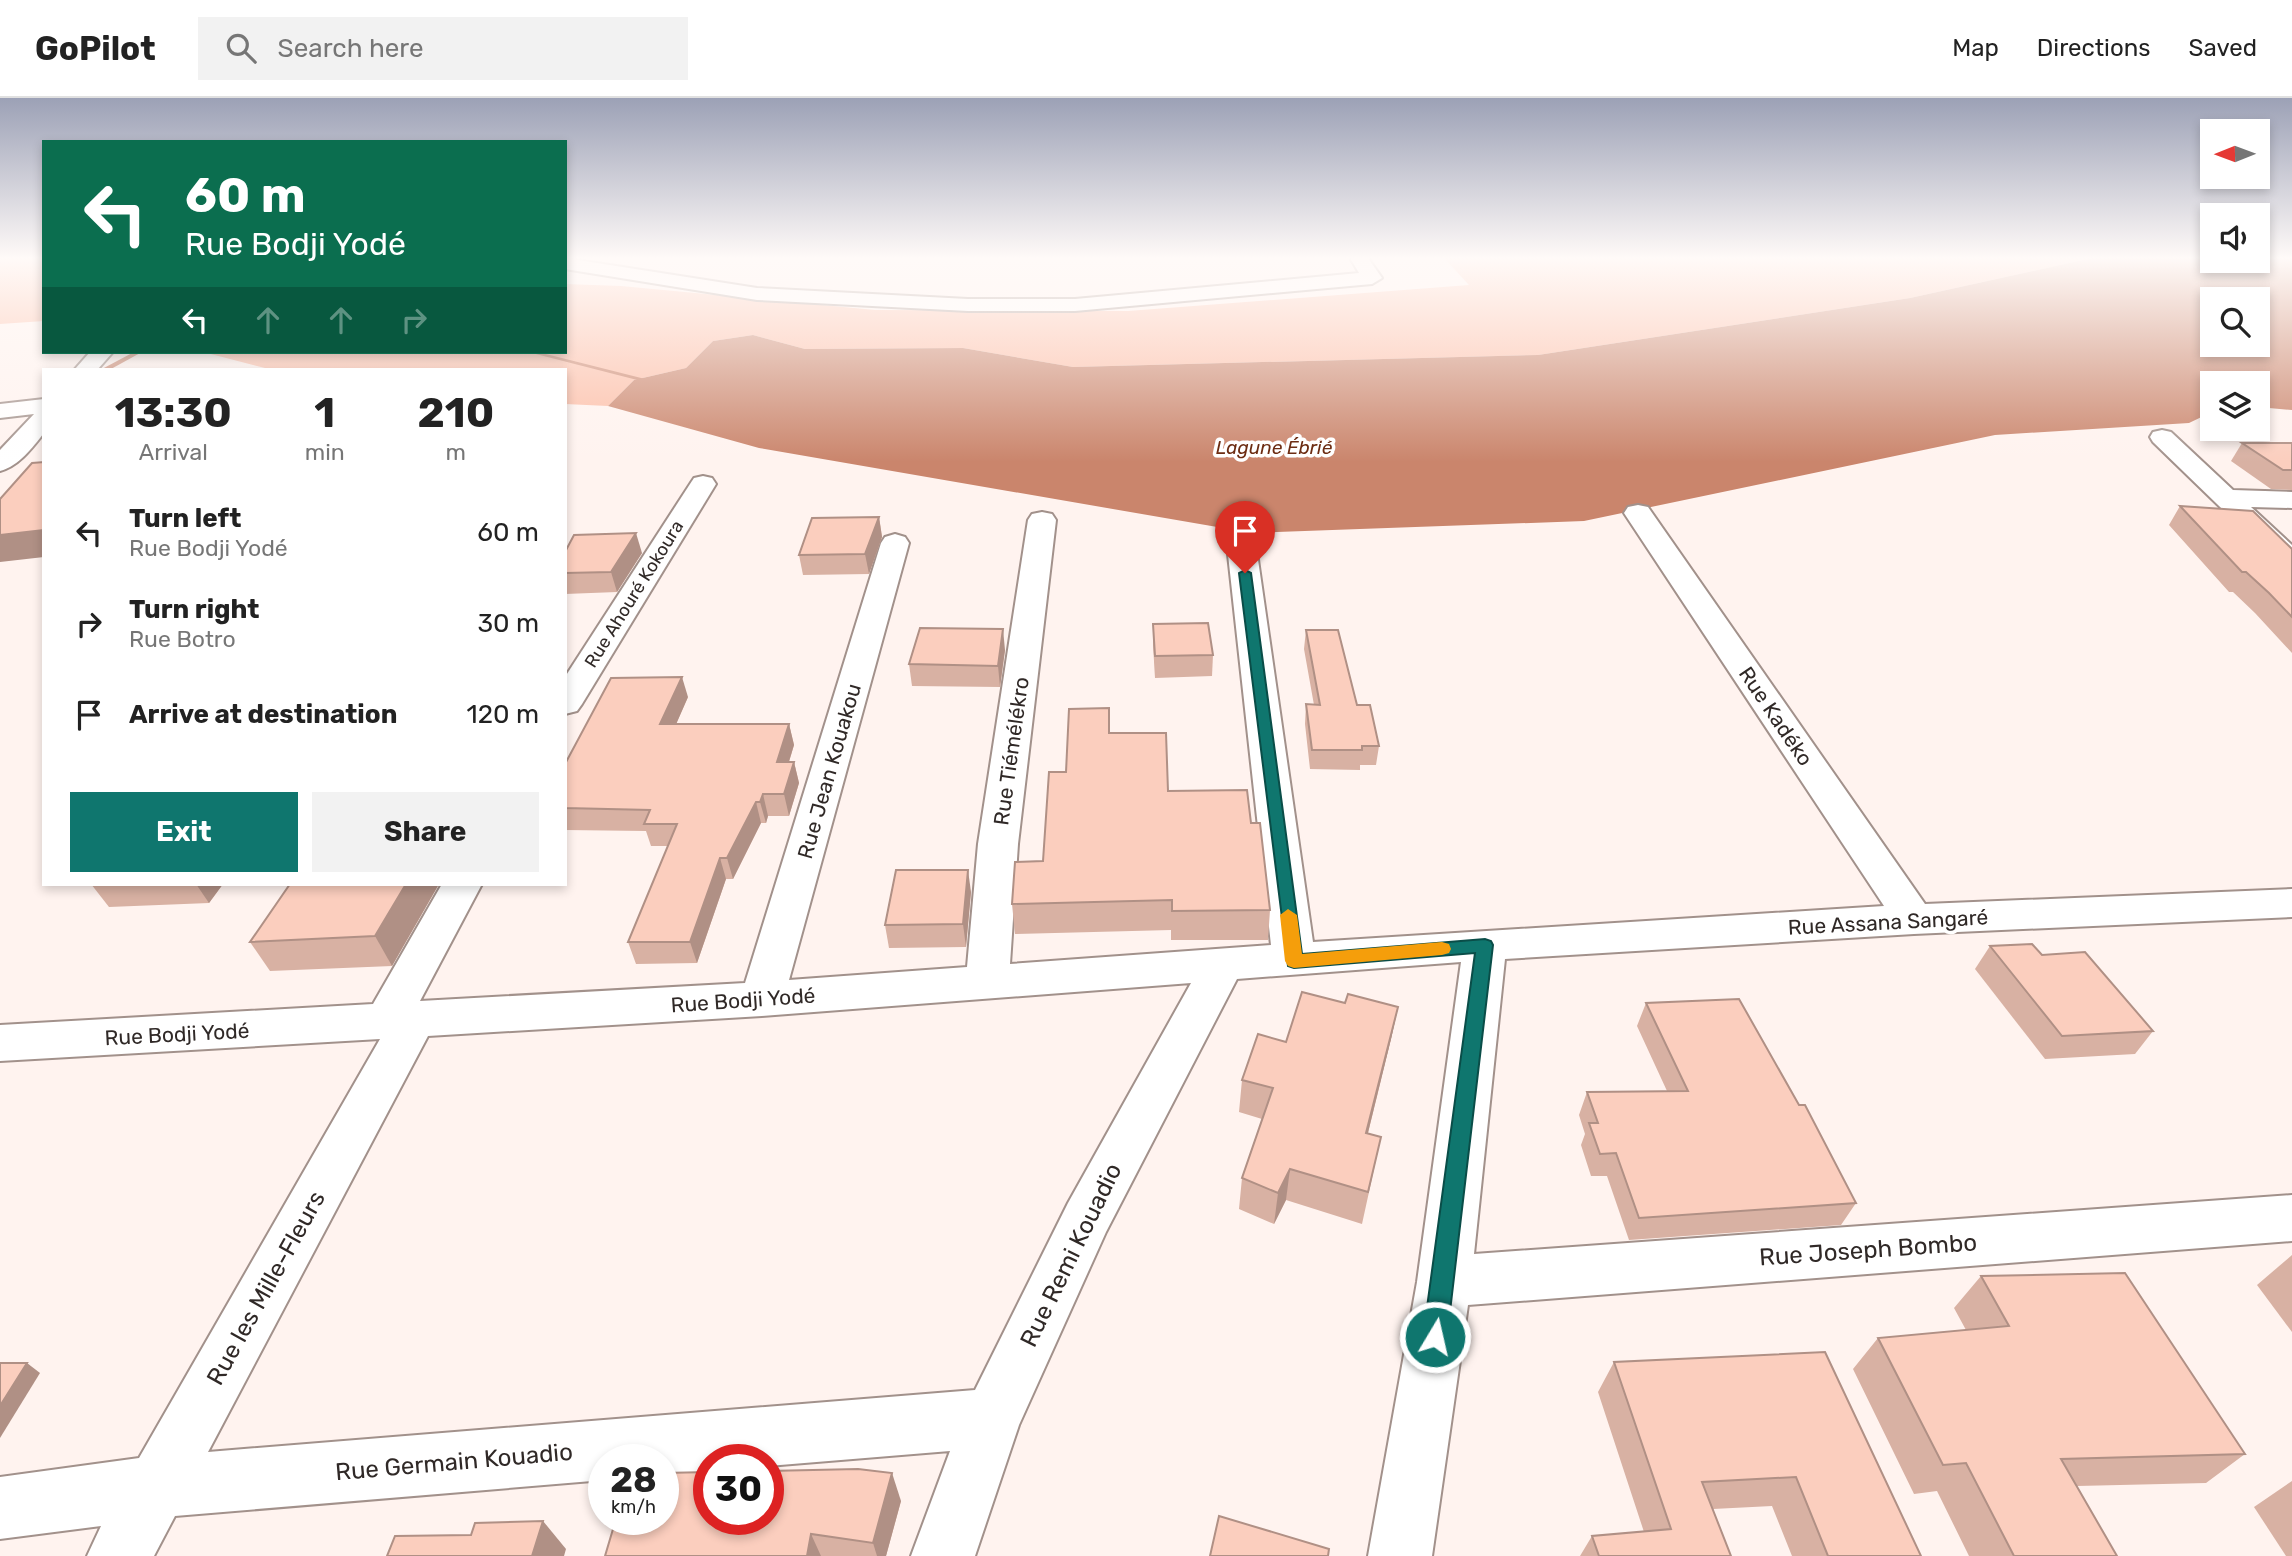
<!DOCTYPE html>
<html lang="en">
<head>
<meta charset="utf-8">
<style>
  body { margin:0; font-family:Rubik,sans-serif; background:#f2f2f2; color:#222; height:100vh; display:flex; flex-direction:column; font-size:26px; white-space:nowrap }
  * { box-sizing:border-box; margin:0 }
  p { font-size:23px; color:#767676 }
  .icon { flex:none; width:38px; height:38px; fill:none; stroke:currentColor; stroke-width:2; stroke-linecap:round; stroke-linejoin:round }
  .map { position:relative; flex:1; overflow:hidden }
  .sheet { position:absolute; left:42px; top:270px; width:525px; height:518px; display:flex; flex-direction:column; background:#fff; border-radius:0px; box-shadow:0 4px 10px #0003 }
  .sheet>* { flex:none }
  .top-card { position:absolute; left:42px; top:42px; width:525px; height:214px; border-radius:0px; box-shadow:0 4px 10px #0003; background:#0b6e4f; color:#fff; overflow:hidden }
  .needle { width:46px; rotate:269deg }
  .fabs { position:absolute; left:2200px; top:21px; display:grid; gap:14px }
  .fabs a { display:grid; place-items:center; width:70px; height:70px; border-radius:0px; background:#fff; box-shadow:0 4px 10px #0003; font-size:35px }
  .speed { position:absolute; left:588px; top:1346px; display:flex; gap:14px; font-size:35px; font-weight:700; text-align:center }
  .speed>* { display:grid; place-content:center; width:91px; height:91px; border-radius:50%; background:#fff; box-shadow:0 4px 10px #0003; line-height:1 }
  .speed small { font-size:18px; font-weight:400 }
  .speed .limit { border:10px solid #d22; background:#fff; color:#111 }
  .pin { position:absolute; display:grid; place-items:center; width:60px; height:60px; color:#fff; margin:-72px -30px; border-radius:50% 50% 50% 0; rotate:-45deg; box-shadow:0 0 7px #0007 }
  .pin .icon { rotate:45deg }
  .me { position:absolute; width:77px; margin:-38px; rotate:9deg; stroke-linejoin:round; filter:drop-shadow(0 0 5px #0008) }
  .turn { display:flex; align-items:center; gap:24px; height:147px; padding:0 28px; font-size:32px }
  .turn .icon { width:91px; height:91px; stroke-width:2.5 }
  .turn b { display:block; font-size:49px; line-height:60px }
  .lanes { display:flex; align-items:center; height:66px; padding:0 28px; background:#0003; justify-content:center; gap:35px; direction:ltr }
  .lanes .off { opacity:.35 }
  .eta { display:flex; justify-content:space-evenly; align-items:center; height:119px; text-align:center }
  .eta b { font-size:42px; font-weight:700; line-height:49px }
  .cta { display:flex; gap:14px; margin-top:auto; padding:14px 28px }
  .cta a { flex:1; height:80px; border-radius:0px; background:#0f766e; color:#fff; font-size:28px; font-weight:700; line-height:80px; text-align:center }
  .cta a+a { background:#f2f2f2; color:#222 }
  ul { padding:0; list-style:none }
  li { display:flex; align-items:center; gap:21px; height:91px; padding:0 28px }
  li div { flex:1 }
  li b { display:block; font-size:26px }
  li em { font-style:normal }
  header { display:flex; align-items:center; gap:42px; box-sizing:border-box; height:98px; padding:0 35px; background:#fff; border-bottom:2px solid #e0e0e0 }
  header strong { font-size:33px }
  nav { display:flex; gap:38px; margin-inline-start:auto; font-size:24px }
  .search { width:490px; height:63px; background:#f2f2f2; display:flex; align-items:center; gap:18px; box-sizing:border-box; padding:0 24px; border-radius:0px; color:#767676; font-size:26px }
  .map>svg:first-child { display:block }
</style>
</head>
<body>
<header>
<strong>GoPilot</strong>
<div class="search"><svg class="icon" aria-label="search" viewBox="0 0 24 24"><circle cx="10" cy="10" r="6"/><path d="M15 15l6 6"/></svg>Search here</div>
<nav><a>Map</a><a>Directions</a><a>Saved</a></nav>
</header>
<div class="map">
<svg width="2292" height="1458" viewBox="0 0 2292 1458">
  <rect width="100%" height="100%" fill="#fff3ef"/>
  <g fill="#fcbda6">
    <polygon points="0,160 44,160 44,223 0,226"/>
    <polygon points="1444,160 2092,160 1910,200 1538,257 1073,269 963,250 805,251 753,237 713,243 686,270 634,282 608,308 565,306 565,271 269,271 203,254 565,254 565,186 621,188 875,212 1128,213 1469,187"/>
  </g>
  <path fill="#ca856c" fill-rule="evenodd" d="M 2092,160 L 2212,160 L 2212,163 L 2292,160 L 2292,312 L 2258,309 L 2258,285 L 2212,285 L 2212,314 L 2189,325 L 1995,337 L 1584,423 L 1252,435 L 759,350 L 608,308 L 634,282 L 686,270 L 713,243 L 753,237 L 805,251 L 963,250 L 1073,269 L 1538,257 L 1910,200 ZM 2212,201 L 2258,201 L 2258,247 L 2212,247 Z"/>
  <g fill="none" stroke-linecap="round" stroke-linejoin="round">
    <g fill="#ca856c" fill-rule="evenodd">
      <polygon points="134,254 142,254 111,271 102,271"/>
      <polygon points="528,254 538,254 653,283 649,285"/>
    </g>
    <defs>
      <g id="street">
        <polygon points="565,160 757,190 968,201 1075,201 1359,175 1350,160 1368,160 1382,180 1372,186 1075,213 968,213 757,202 565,171"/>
        <polygon points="90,254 113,254 98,271 75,271"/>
        <path d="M 44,301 L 44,335 C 32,350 19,368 0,373 L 0,352 L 34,316 L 0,320 L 0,306 Z"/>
        <polygon points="2162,332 2171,334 2233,392 2292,394 2292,410 2251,409 2292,447 2292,472 2282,469 2153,344 2150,339 2153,334"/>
        <polygon points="703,378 712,380 716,386 582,606 577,613 565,616 565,579 690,386 694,380"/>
        <path d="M 1638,407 L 1648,409 L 1925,806 L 2292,791 L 2292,819 L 1914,836 L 1505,861 L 1474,1156 L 2292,1097 L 2292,1143 L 1468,1207 L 1432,1458 L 1368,1458 L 1417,1184 L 1461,864 L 1237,881 L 1106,1134 L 1019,1327 L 975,1458 L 911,1458 L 950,1353 L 768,1368 L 768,1362 L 709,1362 L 709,1373 L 663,1377 L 663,1362 L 604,1362 L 604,1382 L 175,1418 L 154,1458 L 87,1458 L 101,1428 L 0,1441 L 0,1379 L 139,1360 L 380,941 L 0,963 L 0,927 L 373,906 L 442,786 L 482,786 L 420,903 L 745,885 L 881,445 L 885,439 L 895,436 L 905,439 L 909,445 L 789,882 L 967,869 L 978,746 L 1028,422 L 1032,416 L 1042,414 L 1052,416 L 1056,422 L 1018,746 L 1010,866 L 1271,847 L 1224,420 L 1228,414 L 1238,412 L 1248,414 L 1252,420 L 1313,844 L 1884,808 L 1624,415 L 1628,409 ZM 1191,885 L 1068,1105 L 975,1292 L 208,1354 L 428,938 L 762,918 Z"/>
      </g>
    </defs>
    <use href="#street" stroke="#a2918b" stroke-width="4"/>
    <use href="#street" fill="#fff" fill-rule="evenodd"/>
  </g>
  <g fill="#d8b1a3">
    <polygon points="2242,345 2292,345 2292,392 2271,391 2231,363"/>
    <polygon points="2180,408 2292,451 2292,555 2255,515 2233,494 2229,494 2169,427"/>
    <polygon points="879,419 882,439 869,476 803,477 799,457"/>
    <polygon points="565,454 642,455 617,494 565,496"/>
    <polygon points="1153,526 1213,557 1212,578 1155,580 1153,547"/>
    <polygon points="1306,532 1357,607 1379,648 1376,667 1360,667 1360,672 1310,671 1305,626 1306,606 1314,607 1304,551"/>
    <polygon points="1005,552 1000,589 912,588 909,566"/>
    <polygon points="688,599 676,626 789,626 794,647 789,664 794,664 799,685 789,718 768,718 766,725 761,725 733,781 726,781 697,865 636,866 628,844 668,748 651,748 646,733 565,732 565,666"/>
    <polygon points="1110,635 1168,693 1251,725 1270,812 1268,842 1171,842 1171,832 1015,836 1012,806 1043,763 1066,674"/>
    <polygon points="91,786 223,786 209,805 109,809"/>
    <polygon points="290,786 439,786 392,868 270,873 250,844"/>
    <polygon points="971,794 966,849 889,850 885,827"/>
    <polygon points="1990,848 2042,857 2153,933 2135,956 2045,961 1975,871"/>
    <polygon points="1345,905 1398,909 1391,941 1368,1035 1381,1039 1362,1126 1286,1102 1274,1126 1239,1111 1242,1080 1262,1021 1239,1014 1242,982 1286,944"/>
    <polygon points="1646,905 1799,1007 1856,1105 1841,1127 1629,1142 1607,1078 1591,1078 1581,1047 1585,1036 1579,1017 1587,994 1667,993 1637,928"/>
    <polygon points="2292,1157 2292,1234 2257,1187"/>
    <polygon points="1981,1178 2245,1356 2206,1385 2077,1388 2117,1458 1969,1458 1937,1393 1914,1396 1853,1271 1878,1240 1966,1232 1954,1210"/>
    <polygon points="1614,1264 1921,1458 1792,1458 1772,1408 1713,1411 1731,1458 1580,1458 1592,1438 1644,1434 1598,1294"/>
    <polygon points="2292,1383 2292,1458 2286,1458 2254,1409"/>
    <polygon points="901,1403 886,1458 605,1458"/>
  </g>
  <g fill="#b09085">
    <polygon points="879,419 882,439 869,476 865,456"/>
    <polygon points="44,432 44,459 0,464 0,437"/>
    <polygon points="636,435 642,455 617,494 611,474"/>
    <polygon points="1003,531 1005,552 1000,589 998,568"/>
    <polygon points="682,579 688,599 667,647 660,626"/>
    <polygon points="789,626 794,647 782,686 777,664"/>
    <polygon points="794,664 799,685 789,718 784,696"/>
    <polygon points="763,696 768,718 766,725 760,704"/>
    <polygon points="756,704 761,725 733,781 727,760"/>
    <polygon points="720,760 726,781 697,865 690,844"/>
    <polygon points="968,772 971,794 966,849 963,826"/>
    <polygon points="196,786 223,786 209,805"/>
    <polygon points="406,786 439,786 392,868 375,838"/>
    <polygon points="1398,909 1391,941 1360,1067 1366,1035"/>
    <polygon points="1290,1071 1286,1102 1274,1126 1278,1095"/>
    <polygon points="27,1265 40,1275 0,1340 0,1308"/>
    <polygon points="892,1375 901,1403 886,1458 877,1458 873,1445"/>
    <polygon points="543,1423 566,1451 564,1458 532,1458"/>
    <polygon points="811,1436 821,1458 807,1458"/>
  </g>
  <g fill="#fbcebe" stroke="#b09085" stroke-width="2">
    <polygon points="2242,345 2292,345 2292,372 2283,372"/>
    <polygon points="44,364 44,432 0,437 0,401 32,365"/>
    <polygon points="2180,408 2253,413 2292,451 2292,519 2269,495 2246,474 2242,474"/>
    <polygon points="879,419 865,456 799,457 812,420"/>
    <polygon points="636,435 611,474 565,475 565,454 574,437"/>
    <polygon points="1208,525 1213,557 1155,558 1153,526"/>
    <polygon points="920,530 1003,531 998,568 909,566"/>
    <polygon points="1306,532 1338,532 1357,607 1370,607 1379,648 1362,648 1362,652 1312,652 1306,606 1320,607"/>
    <polygon points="682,579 660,626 789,626 777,664 794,664 784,696 763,696 760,704 756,704 727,760 720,760 690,844 628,844 677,726 644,726 650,712 565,710 565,666 611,580"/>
    <polygon points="1109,610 1109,635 1166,635 1168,693 1247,692 1251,725 1260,725 1270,812 1172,813 1172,802 1012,806 1015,764 1043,763 1049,674 1066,674 1069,611"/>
    <polygon points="896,772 968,772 963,826 885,827"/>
    <polygon points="290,786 406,786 375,838 250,844"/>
    <polygon points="2032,846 2042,857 2085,854 2153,933 2062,938 1990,848"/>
    <polygon points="1302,894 1345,905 1348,896 1398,909 1366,1035 1381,1039 1368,1094 1290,1071 1278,1095 1242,1080 1273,990 1242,982 1258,936 1286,944"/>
    <polygon points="1739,901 1799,1007 1805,1007 1856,1105 1639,1120 1616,1055 1600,1056 1589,1025 1598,1025 1587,994 1688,993 1646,905"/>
    <polygon points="2125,1175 2245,1356 2061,1361 2117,1458 2014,1458 1966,1365 1943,1367 1878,1240 2009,1228 1981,1178"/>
    <polygon points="1825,1254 1921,1458 1828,1458 1796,1379 1702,1384 1731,1458 1599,1458 1592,1438 1671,1431 1614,1264"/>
    <polygon points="0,1265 27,1265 0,1308"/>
    <polygon points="858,1371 892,1375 873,1445 811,1436 807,1458 605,1458 616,1421 663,1421 663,1375 709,1374 709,1421 768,1421 768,1373"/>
    <polygon points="1219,1418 1329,1451 1328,1458 1210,1458"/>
    <polygon points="543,1423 532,1458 387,1458 395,1438 471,1437 475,1425"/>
  </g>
  <linearGradient id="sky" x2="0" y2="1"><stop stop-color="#9ca1b6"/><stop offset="0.44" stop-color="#fffaf8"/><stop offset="1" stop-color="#fffaf8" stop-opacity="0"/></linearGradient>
  <rect width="2292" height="364" fill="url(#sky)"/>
  <polygon fill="#0f766e" stroke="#0a4d48" stroke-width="2" points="1245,472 1251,475 1302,856 1485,841 1491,843 1493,847 1447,1239 1443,1247 1435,1250 1427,1247 1423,1239 1475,855 1294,870 1288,868 1239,475"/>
  <polygon fill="#f59e0b" points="1288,811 1297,817 1302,856 1442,844 1449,846 1451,851 1449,855 1442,857 1294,870 1288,868 1285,863 1280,817"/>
  <g text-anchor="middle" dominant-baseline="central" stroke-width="7" stroke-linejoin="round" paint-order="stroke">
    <g font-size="18" fill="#302927" stroke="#fff">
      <text transform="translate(634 496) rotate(-58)">Rue Ahouré Kokoura</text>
    </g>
    <g font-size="19" font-style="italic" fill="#6c2c12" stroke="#fff">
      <text x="1274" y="349">Lagune Ébrié</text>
    </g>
    <g font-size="21" fill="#302927" stroke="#fff">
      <text transform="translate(1776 618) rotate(56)">Rue Kadéko</text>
      <text transform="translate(1011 653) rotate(-82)">Rue Tiémélékro</text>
      <text transform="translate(829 673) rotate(-74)">Rue Jean Kouakou</text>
      <text transform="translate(1888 824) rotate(-3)">Rue Assana Sangaré</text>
      <text transform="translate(743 902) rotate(-4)">Rue Bodji Yodé</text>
      <text transform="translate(177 936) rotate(-3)">Rue Bodji Yodé</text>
    </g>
    <g font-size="24" fill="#302927" stroke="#fff">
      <text transform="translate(1868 1152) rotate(-4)">Rue Joseph Bombo</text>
      <text transform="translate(1071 1157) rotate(-64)">Rue Remi Kouadio</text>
      <text transform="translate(266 1190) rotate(-61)">Rue les Mille-Fleurs</text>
      <text transform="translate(454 1364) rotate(-5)">Rue Germain Kouadio</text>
    </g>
  </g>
</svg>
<div class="fabs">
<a><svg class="needle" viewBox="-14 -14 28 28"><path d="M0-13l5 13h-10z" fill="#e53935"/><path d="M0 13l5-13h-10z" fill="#767676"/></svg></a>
<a><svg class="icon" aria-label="sound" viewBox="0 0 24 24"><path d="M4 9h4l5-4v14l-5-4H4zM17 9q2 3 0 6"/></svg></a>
<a><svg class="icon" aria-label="search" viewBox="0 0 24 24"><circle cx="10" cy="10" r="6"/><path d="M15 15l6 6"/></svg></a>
<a><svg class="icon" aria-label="layers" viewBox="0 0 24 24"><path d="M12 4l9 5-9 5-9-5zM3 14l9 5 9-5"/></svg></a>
</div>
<div class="speed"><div>28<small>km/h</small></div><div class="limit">30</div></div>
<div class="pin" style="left:1245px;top:475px;background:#d93025"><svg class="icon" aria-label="arrive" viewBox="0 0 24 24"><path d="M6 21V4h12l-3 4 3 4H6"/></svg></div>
<svg class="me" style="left:1435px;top:1239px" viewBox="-20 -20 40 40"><circle r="17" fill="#0f766e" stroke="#fff" stroke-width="3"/><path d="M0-11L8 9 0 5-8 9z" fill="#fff"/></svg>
<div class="top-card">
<div class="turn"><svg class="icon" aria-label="left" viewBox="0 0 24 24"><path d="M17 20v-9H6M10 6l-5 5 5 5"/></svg><div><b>60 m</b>Rue Bodji Yodé</div></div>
<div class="lanes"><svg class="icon" aria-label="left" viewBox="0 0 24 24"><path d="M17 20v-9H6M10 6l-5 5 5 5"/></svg><svg class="icon off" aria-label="ahead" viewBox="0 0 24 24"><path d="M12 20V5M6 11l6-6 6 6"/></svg><svg class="icon off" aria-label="ahead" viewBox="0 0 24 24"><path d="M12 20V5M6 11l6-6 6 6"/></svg><svg class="icon off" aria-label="right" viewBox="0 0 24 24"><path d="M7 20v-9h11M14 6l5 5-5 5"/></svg></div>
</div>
<section class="sheet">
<div class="eta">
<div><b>13:30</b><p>Arrival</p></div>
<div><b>1</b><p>min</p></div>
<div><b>210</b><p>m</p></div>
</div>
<ul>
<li><svg class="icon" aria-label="left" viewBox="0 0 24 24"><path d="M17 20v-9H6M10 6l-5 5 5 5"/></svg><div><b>Turn left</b><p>Rue Bodji Yodé</p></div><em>60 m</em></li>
<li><svg class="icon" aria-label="right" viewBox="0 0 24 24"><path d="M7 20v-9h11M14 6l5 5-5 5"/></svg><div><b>Turn right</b><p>Rue Botro</p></div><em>30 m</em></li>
<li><svg class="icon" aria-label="arrive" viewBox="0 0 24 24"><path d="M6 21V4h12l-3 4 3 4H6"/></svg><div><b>Arrive at destination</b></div><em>120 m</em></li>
</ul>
<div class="cta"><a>Exit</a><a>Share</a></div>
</section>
</div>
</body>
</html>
